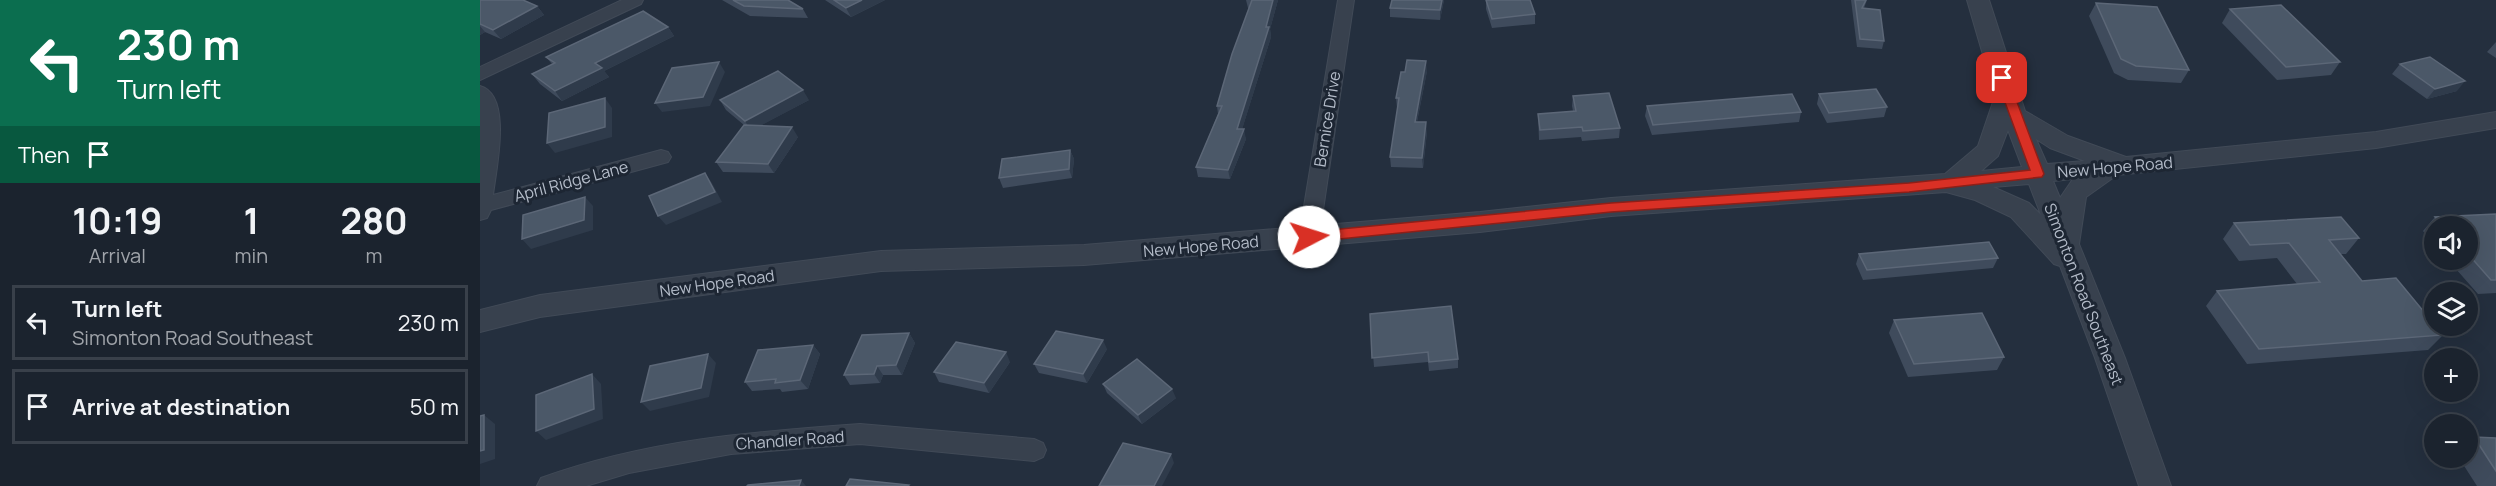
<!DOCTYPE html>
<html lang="en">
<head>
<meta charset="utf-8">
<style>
  body { margin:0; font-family:Manrope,sans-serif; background:#282f3a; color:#f1f3f6; height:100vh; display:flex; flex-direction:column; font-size:22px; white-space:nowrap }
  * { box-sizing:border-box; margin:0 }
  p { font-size:20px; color:#a0a4aa }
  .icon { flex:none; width:33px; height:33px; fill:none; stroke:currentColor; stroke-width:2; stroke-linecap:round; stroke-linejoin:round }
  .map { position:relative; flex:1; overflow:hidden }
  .side { display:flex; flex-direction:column; background:#1b232e; width:480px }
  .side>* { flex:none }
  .guide { background:#0b6e4f; color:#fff; overflow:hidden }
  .buttons { position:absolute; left:1944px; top:216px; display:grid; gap:12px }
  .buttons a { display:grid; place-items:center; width:54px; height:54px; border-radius:50%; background:#1b232e; box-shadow:0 6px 24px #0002,0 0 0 2px #39404a; font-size:30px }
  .pin { position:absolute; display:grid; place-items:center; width:51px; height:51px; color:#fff; margin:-26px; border-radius:12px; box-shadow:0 3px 9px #0006 }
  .me { position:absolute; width:66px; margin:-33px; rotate:85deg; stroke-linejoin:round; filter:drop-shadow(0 0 4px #0008) }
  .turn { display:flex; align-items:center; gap:21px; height:126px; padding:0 18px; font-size:27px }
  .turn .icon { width:78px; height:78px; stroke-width:2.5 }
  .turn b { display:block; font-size:42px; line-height:51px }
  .then { display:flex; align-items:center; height:57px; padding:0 18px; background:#0003; gap:12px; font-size:22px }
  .eta { display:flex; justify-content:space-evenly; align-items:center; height:102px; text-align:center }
  .eta b { font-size:36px; font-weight:700; line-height:42px }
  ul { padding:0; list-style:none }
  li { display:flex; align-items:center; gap:18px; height:75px; margin:0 12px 9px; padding:0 6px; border:3px solid #39404a; border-radius:0px }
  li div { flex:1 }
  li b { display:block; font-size:22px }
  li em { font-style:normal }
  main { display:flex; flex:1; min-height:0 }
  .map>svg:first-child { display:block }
</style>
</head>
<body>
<main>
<section class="side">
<div class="guide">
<div class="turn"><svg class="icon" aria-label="left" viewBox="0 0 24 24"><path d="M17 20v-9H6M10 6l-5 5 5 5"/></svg><div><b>230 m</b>Turn left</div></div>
<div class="then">Then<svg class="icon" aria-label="arrive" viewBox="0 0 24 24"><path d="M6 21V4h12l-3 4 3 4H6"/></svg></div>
</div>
<div class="eta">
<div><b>10:19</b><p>Arrival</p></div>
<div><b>1</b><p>min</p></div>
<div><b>280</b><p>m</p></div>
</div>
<ul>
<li><svg class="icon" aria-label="left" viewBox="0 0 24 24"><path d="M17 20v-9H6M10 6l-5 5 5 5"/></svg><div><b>Turn left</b><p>Simonton Road Southeast</p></div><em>230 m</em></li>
<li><svg class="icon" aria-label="arrive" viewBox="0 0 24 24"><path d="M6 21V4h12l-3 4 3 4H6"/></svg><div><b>Arrive at destination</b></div><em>50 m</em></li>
</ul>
</section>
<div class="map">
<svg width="2016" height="486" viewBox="0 0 2016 486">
  <rect width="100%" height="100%" fill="#242f3e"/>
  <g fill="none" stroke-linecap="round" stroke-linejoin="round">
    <defs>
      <g id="minor">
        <polygon points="142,0 163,0 161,4 0,80 0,67"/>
        <polygon points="858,0 874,0 839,237 836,242 829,245 822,242 819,237"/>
        <path d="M 0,86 C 33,95 16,169 13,195 L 181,150 L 188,152 L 191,157 L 188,162 L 11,210 L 7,218 L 0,220 Z"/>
        <path d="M 380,424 L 554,439 L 563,443 L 566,450 L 563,457 L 554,461 L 380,444 L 251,454 L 149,473 L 106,486 L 57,486 L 61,478 C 167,440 269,432 380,424 Z"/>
      </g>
      <path id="tertiary" d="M 1487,0 L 1509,0 L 1545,111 L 1588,136 L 1646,157 L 1896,132 L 2016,112 L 2016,128 L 1896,148 L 1637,175 L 1606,197 L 1599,244 L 1645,358 L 1691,486 L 1659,486 L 1615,358 L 1580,266 L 1574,264 L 1531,217 L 1495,200 L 1466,192 L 1131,216 L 1000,232 L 604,265 L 401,271 L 60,317 L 0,332 L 0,310 L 60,295 L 401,251 L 604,245 L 1000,212 L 1131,198 L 1465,174 L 1498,146 L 1515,96 ZM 1528,130 L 1542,167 L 1501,171 L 1518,156 ZM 1556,139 L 1570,148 L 1605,161 L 1567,164 ZM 1593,179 L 1580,198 L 1573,181 ZM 1549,184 L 1561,215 L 1549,203 L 1513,187 Z"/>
    </defs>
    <use href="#minor" stroke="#414a57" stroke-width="2"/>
    <use href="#tertiary" stroke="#414a57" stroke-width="2"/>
    <use href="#minor" fill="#38414e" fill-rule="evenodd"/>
    <use href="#tertiary" fill="#38414e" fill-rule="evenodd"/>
  </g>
  <g fill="#3f4b5c">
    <polygon points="0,0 57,6 64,15 21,39 5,32 0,35"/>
    <polygon points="242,0 308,0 323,9 328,18 270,16"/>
    <polygon points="345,0 405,0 371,17"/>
    <polygon points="766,0 798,0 790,29 791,37 762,129 766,139 750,179 718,177 716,167 738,114 737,106 769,8 768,8"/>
    <polygon points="912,0 964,0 960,20 910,17 910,8"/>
    <polygon points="1006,0 1055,14 1055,24 1012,28 1006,9"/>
    <polygon points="1371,0 1387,0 1384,8 1404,41 1402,49 1377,47"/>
    <polygon points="1616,3 1709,70 1701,83 1648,80 1634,73 1609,16"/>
    <polygon points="1750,9 1860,62 1851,75 1797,80 1742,23"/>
    <polygon points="188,27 194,36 124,71 129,77 82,101 60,84 52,74 72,64 66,57"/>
    <polygon points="2016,42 2016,58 2007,52"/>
    <polygon points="1920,64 1977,91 1947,99 1912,74"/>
    <polygon points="947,71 937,122 947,132 943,168 911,167 910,157 918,108 917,108 916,98"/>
    <polygon points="1339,94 1407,107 1404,117 1347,123 1337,104"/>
    <polygon points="1093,96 1140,128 1139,138 1102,141 1101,137 1059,140 1058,114 1093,111 1092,106"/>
    <polygon points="240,100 329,100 279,126 318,137 294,173 243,172 236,162 264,125 246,110"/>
    <polygon points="1167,106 1321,112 1319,122 1172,135 1165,116"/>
    <polygon points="590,150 594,159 592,178 523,188 519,178"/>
    <polygon points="2016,214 2016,293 1998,294 1968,260 1988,260 1988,226 1954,226 1954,244 1943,231 1955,217"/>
    <polygon points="1754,223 1879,238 1866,254 1860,254 1882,281 1963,335 1948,350 1767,364 1726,306 1737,291 1817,284 1797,258 1759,261 1743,239"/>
    <polygon points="1379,254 1518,258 1513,268 1383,280 1376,264"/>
    <polygon points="890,314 978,359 978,368 949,371 948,362 894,367"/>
    <polygon points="1414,320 1524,357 1517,370 1428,377 1409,333"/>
    <polygon points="429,333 435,343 422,375 403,375 400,383 370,385 364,375"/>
    <polygon points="333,345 340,354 328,389 302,392 300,389 272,391 265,382"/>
    <polygon points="627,349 607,383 559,373 554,364"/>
    <polygon points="530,362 509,393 459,382 454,372"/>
    <polygon points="623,384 696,398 662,424 627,393"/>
    <polygon points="1994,437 2016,438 2016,486 1997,486 1979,458 1988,458 1988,443"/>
  </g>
  <g fill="#2f3b4b">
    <polygon points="382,0 405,0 371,17 366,8"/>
    <polygon points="793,0 798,0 790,29 791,37 759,139 757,129"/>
    <polygon points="962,0 964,0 960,20 960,10"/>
    <polygon points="57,6 64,15 21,39 13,30"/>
    <polygon points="0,26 5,32 0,35"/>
    <polygon points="188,27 194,36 124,71 129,77 82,101 75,91 115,63"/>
    <polygon points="946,61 947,71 935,131 935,122"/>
    <polygon points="239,62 245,72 230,106 182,112 175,103"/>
    <polygon points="1985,81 1977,91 1947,99 1955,89"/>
    <polygon points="323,90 329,100 271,131 265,121"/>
    <polygon points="125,98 132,108 132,137 75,153 67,143"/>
    <polygon points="946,122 947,132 943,168 942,158"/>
    <polygon points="312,127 318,137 294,173 288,164"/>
    <polygon points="764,129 766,139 750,179 748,170"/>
    <polygon points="590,150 594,159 592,178 589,169"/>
    <polygon points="225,173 232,183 242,202 186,225 178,216"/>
    <polygon points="105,197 113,206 113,230 51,249 42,239"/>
    <polygon points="429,333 435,343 422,375 416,365"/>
    <polygon points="623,340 627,349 607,383 603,374"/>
    <polygon points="333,345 340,354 328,389 320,380"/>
    <polygon points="526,352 530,362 509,393 504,383"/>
    <polygon points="228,354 236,363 229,397 170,411 161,402"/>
    <polygon points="397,366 403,375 400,383 394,374"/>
    <polygon points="112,374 121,384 123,419 66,440 56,431"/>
    <polygon points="692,389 696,398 662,424 658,415"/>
    <polygon points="4,415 15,424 15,459 0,464 0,451"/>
    <polygon points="691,454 694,463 682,486 674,486"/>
    <polygon points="321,480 326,486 319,486"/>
  </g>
  <g fill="#4b5868" stroke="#5c6777" stroke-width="1.5">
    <polygon points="0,0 43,0 57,6 13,30 0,24"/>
    <polygon points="253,0 308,0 323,9 264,6"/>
    <polygon points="354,0 382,0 366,8"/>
    <polygon points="772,0 793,0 786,27 789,27 757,129 764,129 748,170 716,167 742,106 737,106 752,54"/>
    <polygon points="912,0 962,0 960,10 910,8"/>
    <polygon points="1006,0 1050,0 1055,14 1012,19"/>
    <polygon points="1375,0 1386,0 1382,8 1400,10 1404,41 1380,39"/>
    <polygon points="1616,3 1677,7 1709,70 1656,66 1641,59"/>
    <polygon points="1801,5 1860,62 1806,67 1750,9"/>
    <polygon points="163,11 188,27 115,63 122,68 75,91 52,74 75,63 66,57"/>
    <polygon points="1950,57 1985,81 1955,89 1920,64"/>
    <polygon points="927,60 946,61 935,122 946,122 942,158 910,157 919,98 916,98 921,72 925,72"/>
    <polygon points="239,62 223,97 175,103 192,68"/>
    <polygon points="298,71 323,90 265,121 240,100"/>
    <polygon points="1396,89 1407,107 1349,113 1339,94"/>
    <polygon points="1129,93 1140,128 1103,131 1102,127 1060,130 1058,114 1096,111 1093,96"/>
    <polygon points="1312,94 1321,112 1173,125 1167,106"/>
    <polygon points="125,98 125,127 67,143 69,113"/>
    <polygon points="264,125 312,127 288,164 236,162"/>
    <polygon points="590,150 589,169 519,178 522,159"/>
    <polygon points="225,173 235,192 178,216 169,196"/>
    <polygon points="105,197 104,220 42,239 43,215"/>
    <polygon points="2016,214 2016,280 2011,280 1988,254 1988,226 1963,226 1955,217"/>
    <polygon points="1861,217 1879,238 1849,240 1882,281 1916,278 1954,324 1954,326 1963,335 1779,349 1737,291 1840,282 1809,243 1770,245 1754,223"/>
    <polygon points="1509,242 1518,258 1387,270 1379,254"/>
    <polygon points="971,306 978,359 949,362 948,352 892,358 890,314"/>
    <polygon points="1502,313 1524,357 1434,364 1414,320"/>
    <polygon points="576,331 623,340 603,374 554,364"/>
    <polygon points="429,333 416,365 397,366 394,374 364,375 382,335"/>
    <polygon points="476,342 526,352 504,383 454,372"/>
    <polygon points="333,345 320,380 295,383 296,379 265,382 278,350"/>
    <polygon points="228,354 221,388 161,402 170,366"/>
    <polygon points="657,359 692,389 658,415 623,384"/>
    <polygon points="112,374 114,409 56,431 56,395"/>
    <polygon points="4,415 4,450 0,451 0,416"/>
    <polygon points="1994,437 2016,438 2016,471"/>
    <polygon points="643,443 691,454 674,486 619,486"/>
    <polygon points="370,479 429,485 428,486 366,486"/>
    <polygon points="321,480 319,486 267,486 268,485"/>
  </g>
  <polygon fill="#d93025" stroke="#8d1f18" stroke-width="1.5" points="1522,75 1528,78 1564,174 1562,177 1429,192 1131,212 829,242 822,237 829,232 1131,203 1429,183 1550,170 1516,78"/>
  <g text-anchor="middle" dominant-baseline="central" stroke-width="6" stroke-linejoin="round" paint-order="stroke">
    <g font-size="16" fill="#b4bcc9" stroke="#1d2633">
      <text transform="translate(847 119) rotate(-81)">Bernice Drive</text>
      <text transform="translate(1635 167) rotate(-5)">New Hope Road</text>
      <text transform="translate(91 181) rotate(-15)">April Ridge Lane</text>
      <text transform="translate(721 246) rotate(-5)">New Hope Road</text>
      <text transform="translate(237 283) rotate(-8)">New Hope Road</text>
      <text transform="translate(1604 294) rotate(69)">Simonton Road Southeast</text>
      <text transform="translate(310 440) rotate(-4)">Chandler Road</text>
    </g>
  </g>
</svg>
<div class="buttons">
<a><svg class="icon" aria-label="sound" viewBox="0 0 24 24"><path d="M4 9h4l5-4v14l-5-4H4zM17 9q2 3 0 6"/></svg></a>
<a><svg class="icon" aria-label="layers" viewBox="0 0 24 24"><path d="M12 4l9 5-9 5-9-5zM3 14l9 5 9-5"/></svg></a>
<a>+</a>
<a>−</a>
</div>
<div class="pin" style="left:1522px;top:78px;background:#d93025"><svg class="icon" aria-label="arrive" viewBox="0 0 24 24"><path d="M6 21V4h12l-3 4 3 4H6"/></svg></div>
<svg class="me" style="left:829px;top:237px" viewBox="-20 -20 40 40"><circle r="19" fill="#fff"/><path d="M0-13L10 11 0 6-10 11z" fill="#d93025"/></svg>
</div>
</main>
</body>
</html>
